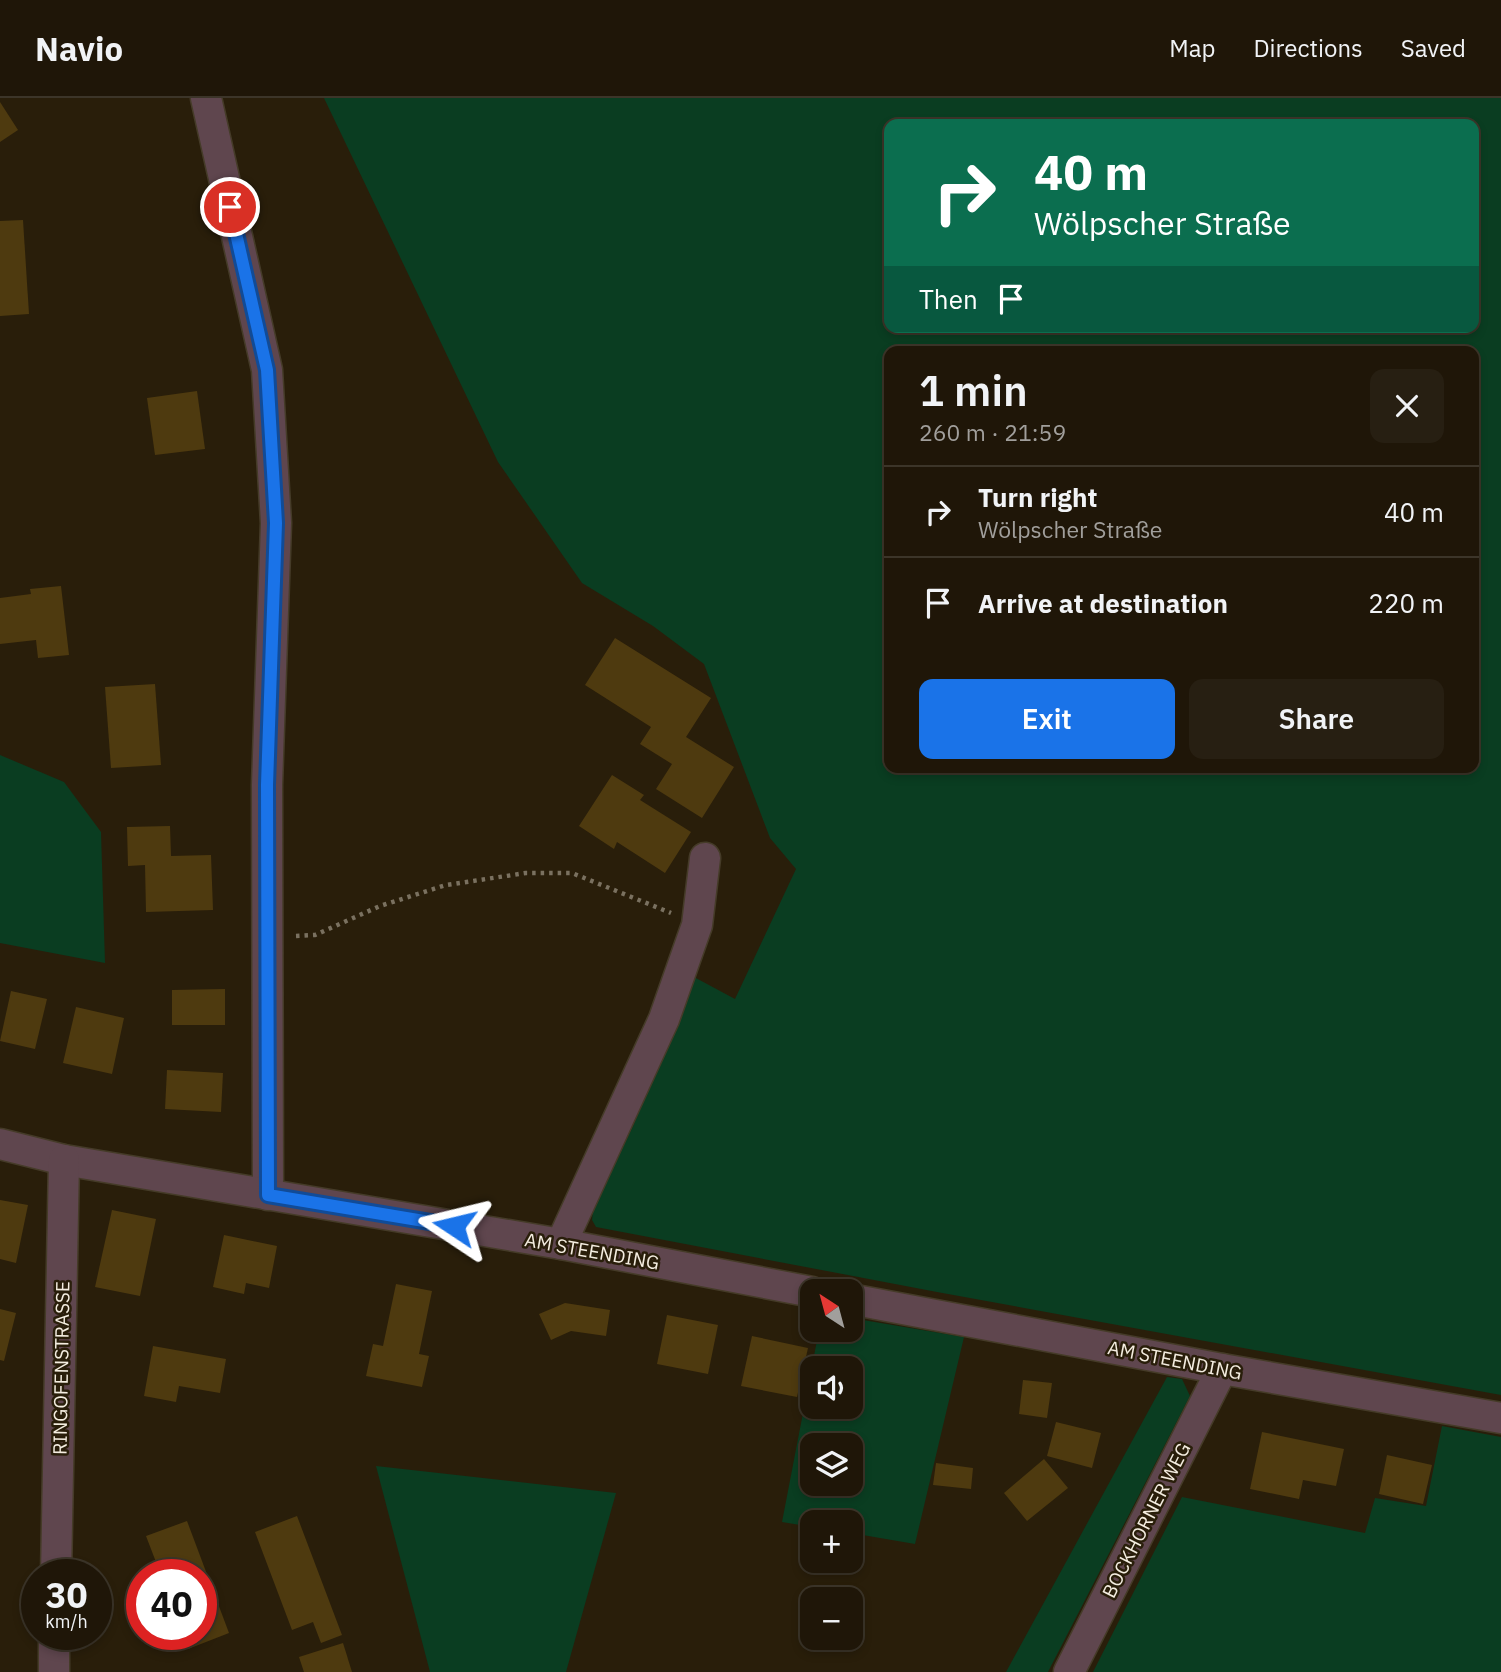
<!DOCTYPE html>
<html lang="en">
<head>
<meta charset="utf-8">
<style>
  body { margin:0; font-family:"IBM Plex Sans",sans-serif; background:#271f12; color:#f1f3f6; height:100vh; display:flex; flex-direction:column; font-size:26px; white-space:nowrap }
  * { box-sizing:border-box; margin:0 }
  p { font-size:23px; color:#a19f9c }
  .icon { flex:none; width:38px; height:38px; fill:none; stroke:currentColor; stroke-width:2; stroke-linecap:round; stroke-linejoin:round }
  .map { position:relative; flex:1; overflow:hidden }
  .details { position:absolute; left:884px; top:248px; width:595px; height:427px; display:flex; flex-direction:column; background:#1f1608; border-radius:14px; box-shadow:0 4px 10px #0003,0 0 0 2px #3c3529 }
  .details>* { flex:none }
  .banner { position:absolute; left:884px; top:21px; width:595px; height:214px; border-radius:14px; box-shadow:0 4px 10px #0003,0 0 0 2px #3c3529; background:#0b6e4f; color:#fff; overflow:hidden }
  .needle { width:46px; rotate:324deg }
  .controls { position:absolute; left:800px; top:1181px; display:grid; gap:14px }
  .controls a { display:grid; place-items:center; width:63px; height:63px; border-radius:14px; background:#1f1608; box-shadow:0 4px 10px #0003,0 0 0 2px #3c3529; font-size:35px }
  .speed { position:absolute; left:21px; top:1461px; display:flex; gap:14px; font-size:35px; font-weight:700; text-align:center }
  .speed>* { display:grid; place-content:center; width:91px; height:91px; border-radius:50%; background:#1f1608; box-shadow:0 4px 10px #0003,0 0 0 2px #3c3529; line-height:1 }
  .speed small { font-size:18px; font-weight:400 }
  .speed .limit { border:10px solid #d22; background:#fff; color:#111 }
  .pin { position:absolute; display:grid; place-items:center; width:60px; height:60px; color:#fff; margin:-30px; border:4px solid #fff; border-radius:50%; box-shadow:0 2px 7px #0007 }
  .me { position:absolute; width:77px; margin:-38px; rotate:280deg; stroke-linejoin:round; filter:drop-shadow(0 0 5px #0008) }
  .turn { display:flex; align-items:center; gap:24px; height:147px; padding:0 35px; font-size:32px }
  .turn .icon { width:91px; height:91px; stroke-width:2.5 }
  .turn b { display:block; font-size:49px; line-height:60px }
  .then { display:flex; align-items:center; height:66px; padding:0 35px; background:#0003; gap:14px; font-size:26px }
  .round { display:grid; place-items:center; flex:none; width:74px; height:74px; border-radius:14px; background:#271f12 }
  .headline { display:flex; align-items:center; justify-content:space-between; height:119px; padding:0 35px }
  h1 { font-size:42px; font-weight:600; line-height:52px }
  .action { display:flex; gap:14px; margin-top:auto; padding:14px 35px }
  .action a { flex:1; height:80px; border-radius:14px; background:#1a73e8; color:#fff; font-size:28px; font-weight:600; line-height:80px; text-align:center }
  .action a+a { background:#271f12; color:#f1f3f6 }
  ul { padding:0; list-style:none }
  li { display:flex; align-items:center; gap:21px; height:91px; padding:0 35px; border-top:2px solid #3c3529 }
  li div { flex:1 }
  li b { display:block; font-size:26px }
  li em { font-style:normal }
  header { display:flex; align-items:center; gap:42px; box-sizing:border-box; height:98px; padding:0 35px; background:#1f1608; border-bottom:2px solid #3c3529 }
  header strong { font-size:33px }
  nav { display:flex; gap:38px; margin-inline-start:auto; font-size:24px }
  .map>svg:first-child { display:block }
</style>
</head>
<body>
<header>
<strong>Navio</strong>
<nav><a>Map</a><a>Directions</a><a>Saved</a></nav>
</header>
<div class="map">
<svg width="1501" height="1574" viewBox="0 0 1501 1574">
  <rect width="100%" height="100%" fill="#291e0a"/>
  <g fill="#0a3d21" fill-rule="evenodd">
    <path d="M 324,0 L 1501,0 L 1501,1297 L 937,1194 L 596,1129 L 592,1122 L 593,1112 L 634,1026 L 694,879 L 735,901 L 796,771 L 770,740 L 704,566 L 653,528 L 582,485 L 498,364 ZM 889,26 L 1474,26 L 1474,229 L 889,229 ZM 889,254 L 1474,254 L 1474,670 L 889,670 Z"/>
    <polygon points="0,657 64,684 101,734 105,865 0,845"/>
    <path d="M 851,1220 L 964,1239 L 915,1446 L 851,1435 L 850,1424 L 812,1424 L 812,1429 L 782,1424 L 819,1232 L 850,1232 ZM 850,1270 L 850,1309 L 812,1309 L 812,1270 ZM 812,1348 L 850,1348 L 850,1386 L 812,1386 Z"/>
    <polygon points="1167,1279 1182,1281 1190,1298 1048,1574 1006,1574"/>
    <polygon points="1442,1328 1501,1339 1501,1574 1093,1574 1182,1399 1365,1435 1375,1400 1426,1408"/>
    <polygon points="376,1368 616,1395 566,1574 430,1574"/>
  </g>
  <g fill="#4e3a0f">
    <polygon points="0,4 18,32 0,44"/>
    <polygon points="23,122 29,216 0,218 0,123"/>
    <polygon points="197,293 205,351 155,357 147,300"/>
    <polygon points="61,488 69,557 38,560 36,542 0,546 0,500 31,496 30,491"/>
    <polygon points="615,540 711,600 686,639 734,669 702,720 656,691 672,666 640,646 651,629 585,587"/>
    <polygon points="155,586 161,667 111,670 105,589"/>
    <polygon points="612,677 644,697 640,702 691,734 665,775 617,744 614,751 579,728"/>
    <polygon points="170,728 171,758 211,757 213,812 146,814 145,767 128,768 127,729"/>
    <polygon points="225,891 225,927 172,927 172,892"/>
    <polygon points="11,893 47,901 35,951 0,943"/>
    <polygon points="76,909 124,920 112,976 63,965"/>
    <polygon points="167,972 223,975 221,1014 165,1011"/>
    <polygon points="0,1102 28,1107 16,1165 0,1161"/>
    <polygon points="112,1112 156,1121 140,1198 95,1189"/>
    <polygon points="224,1137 277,1148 269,1190 246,1185 244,1196 213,1189"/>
    <polygon points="396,1186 432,1193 419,1256 429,1258 422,1289 366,1278 373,1246 383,1248"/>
    <polygon points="565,1205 610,1212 606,1238 571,1233 551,1242 539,1216"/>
    <polygon points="0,1211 16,1215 4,1263 0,1262"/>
    <polygon points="667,1217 718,1227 708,1276 657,1266"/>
    <polygon points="752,1238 808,1250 797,1299 741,1288"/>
    <polygon points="153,1248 226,1261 220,1295 179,1288 176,1304 144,1298"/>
    <polygon points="1023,1282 1052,1285 1047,1320 1019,1316"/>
    <polygon points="1056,1324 1101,1335 1092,1370 1047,1358"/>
    <polygon points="1262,1334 1344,1351 1336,1388 1303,1382 1299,1401 1250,1391"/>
    <polygon points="1387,1357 1432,1367 1423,1406 1379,1396"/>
    <polygon points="1044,1361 1068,1390 1027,1423 1004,1395"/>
    <polygon points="936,1365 973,1370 971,1391 933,1387"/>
    <polygon points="297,1418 342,1537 321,1545 313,1524 292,1532 255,1434"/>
    <polygon points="187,1423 229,1535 188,1551 183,1536 201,1536 201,1477 161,1477 146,1438"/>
    <polygon points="343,1545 352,1574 304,1574 299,1559"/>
  </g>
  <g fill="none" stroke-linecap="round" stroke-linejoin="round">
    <defs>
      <g id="minor">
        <polyline points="206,0 267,272 276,425 267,687 268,1097"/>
        <polyline points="0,1046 64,1062 561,1146 812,1194"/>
        <polyline points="561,1146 664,921 697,827 705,760"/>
        <polyline points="850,1201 1222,1271 1501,1320"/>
        <polyline points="56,1477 64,1062"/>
        <polyline points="54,1574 54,1536"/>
        <polyline points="1069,1574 1222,1271"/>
      </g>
    </defs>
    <use href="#minor" stroke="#453b28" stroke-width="33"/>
    <polyline stroke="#7a7160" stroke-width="4.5" stroke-dasharray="3.5 5" stroke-linecap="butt" points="296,838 315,837 380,808 446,787 526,775 572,775 671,815"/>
    <use href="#minor" stroke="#5f464e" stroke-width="30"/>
  </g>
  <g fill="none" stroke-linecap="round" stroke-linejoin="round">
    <defs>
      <polyline id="route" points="230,109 267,272 276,425 267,687 268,1097 454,1128"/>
    </defs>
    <use href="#route" stroke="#114b97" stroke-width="18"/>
    <use href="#route" stroke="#1a73e8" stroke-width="12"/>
  </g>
  <g text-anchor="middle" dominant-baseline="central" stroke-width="5" stroke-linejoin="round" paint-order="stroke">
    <g font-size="19" fill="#f4ede0" stroke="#291e0a">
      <text transform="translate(592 1153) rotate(10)">AM STEENDING</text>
      <text transform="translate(1175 1262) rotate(11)">AM STEENDING</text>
      <text transform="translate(61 1270) rotate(-89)">RINGOFENSTRASSE</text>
      <text transform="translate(1146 1422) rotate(-63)">BOCKHORNER WEG</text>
    </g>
  </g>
</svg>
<div class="controls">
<a><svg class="needle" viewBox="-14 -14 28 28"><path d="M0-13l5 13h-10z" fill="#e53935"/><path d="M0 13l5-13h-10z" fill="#a19f9c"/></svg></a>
<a><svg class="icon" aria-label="sound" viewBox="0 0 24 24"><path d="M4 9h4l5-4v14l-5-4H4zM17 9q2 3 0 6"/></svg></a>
<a><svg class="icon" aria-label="layers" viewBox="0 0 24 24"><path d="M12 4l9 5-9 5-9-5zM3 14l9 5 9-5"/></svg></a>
<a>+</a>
<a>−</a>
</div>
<div class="speed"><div>30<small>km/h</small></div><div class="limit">40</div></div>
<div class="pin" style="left:230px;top:109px;background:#d93025"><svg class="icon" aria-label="arrive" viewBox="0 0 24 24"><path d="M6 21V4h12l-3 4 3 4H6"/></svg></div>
<svg class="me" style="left:454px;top:1128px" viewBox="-20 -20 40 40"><path d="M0-17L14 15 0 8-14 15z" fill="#1a73e8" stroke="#fff" stroke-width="4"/></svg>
<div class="banner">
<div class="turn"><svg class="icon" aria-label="right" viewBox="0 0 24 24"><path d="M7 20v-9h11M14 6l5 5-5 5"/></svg><div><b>40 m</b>Wölpscher Straße</div></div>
<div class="then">Then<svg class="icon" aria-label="arrive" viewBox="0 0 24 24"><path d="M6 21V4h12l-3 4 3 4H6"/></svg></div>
</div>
<section class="details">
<div class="headline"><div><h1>1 min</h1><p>260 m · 21:59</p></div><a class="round"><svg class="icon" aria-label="close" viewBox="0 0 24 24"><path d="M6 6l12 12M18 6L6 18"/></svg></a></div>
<ul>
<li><svg class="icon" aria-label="right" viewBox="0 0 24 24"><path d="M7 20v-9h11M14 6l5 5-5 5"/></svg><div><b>Turn right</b><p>Wölpscher Straße</p></div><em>40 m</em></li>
<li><svg class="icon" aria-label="arrive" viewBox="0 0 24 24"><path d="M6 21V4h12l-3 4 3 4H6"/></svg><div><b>Arrive at destination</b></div><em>220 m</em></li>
</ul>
<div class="action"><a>Exit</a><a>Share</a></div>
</section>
</div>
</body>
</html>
